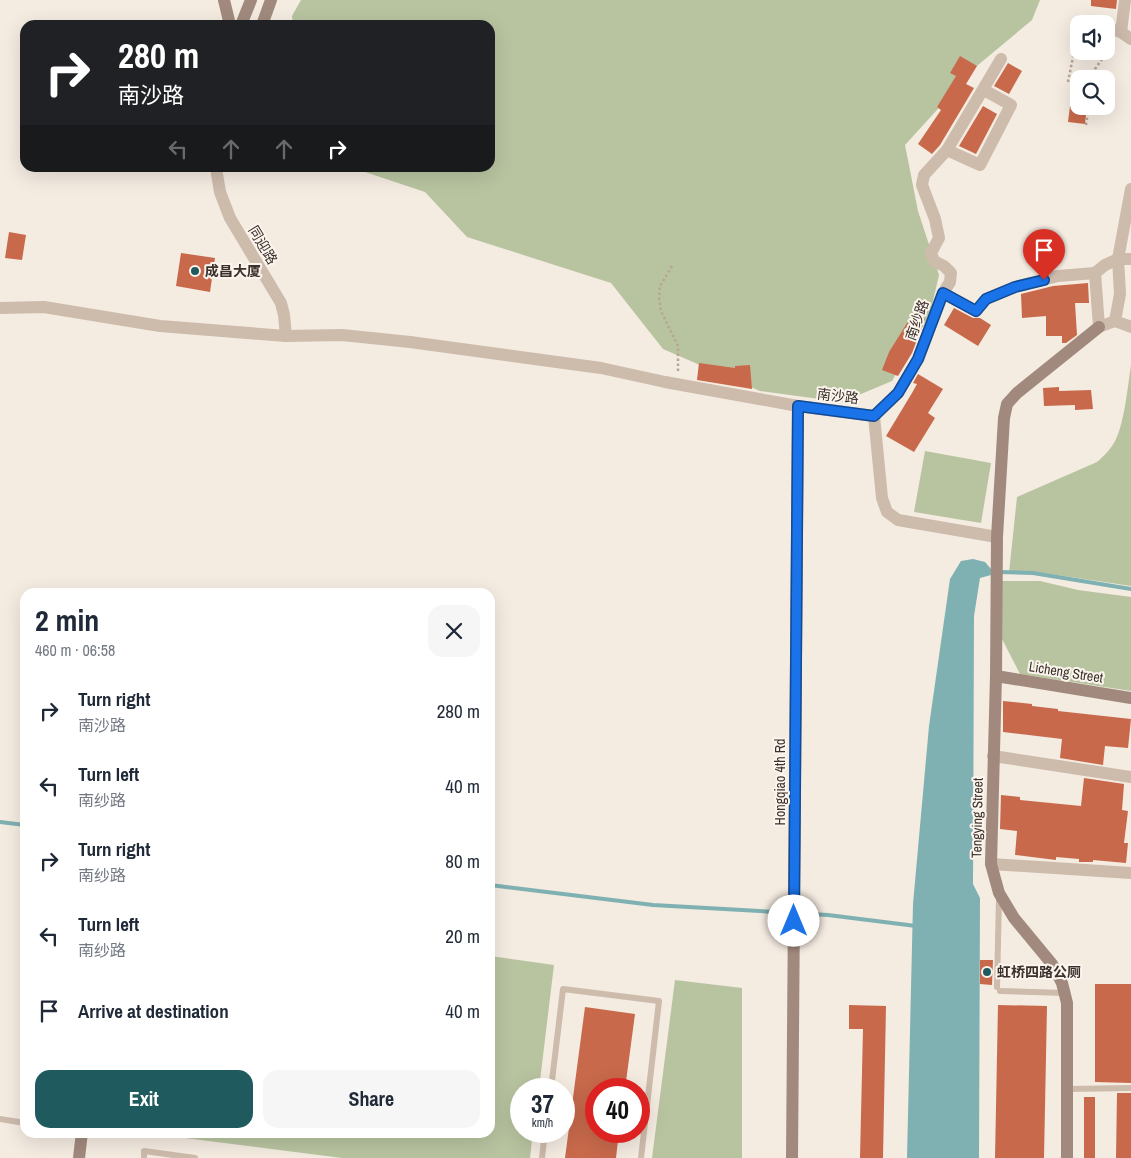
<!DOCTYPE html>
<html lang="en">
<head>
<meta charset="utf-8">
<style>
  body { margin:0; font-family:"Archivo Narrow","Noto Sans SC",sans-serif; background:#f6f6f7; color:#1f2937; height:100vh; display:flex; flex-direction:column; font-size:19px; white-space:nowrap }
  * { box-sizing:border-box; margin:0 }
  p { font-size:16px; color:#747a83 }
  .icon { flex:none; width:28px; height:28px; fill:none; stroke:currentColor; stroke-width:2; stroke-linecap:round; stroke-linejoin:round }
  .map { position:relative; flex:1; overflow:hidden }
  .drawer { position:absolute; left:20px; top:588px; width:475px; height:550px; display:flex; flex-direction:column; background:#fff; border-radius:15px; box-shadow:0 5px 20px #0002 }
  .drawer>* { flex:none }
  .top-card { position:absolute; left:20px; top:20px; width:475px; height:152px; border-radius:15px; box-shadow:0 5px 20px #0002; background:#202124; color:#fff; overflow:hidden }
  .tools { position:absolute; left:1070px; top:15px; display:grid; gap:10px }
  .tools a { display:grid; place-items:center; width:45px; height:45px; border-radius:10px; background:#fff; box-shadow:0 5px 20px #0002; font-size:25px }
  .speed { position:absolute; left:510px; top:1078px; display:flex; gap:10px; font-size:25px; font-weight:700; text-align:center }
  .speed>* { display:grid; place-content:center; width:65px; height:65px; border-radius:50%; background:#fff; box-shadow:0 5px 20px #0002; line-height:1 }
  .speed small { font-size:12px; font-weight:400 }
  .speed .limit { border:8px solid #d22; background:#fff; color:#111 }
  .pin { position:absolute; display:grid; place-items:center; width:42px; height:42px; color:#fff; margin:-51px -21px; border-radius:50% 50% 50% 0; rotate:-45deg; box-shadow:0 0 5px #0007 }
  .pin .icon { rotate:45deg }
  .me { position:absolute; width:55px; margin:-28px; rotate:0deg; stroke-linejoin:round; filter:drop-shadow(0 0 4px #0008) }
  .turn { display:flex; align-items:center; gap:18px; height:105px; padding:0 15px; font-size:22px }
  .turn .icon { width:65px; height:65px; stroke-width:2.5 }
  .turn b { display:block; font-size:35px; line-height:42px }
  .lanes { display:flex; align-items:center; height:48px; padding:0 15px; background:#0003; justify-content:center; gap:25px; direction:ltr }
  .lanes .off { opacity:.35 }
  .round { display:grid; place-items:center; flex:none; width:52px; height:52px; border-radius:15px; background:#f6f6f7 }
  .overview { display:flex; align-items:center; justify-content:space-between; height:85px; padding:0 15px }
  h1 { font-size:30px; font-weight:700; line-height:38px }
  .button { display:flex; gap:10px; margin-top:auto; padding:10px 15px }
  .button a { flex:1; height:58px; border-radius:15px; background:#1f5a5e; color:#fff; font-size:20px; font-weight:700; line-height:58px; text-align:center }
  .button a+a { background:#f6f6f7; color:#1f2937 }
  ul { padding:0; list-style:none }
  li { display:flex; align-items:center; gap:15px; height:75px; padding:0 15px }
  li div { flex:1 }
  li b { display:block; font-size:19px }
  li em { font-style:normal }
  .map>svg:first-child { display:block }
</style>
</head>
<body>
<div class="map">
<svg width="1131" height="1158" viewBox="0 0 1131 1158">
  <rect width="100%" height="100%" fill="#f4ebe1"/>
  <g fill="#b8c4a0">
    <polygon points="301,0 1040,0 1032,20 978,65 905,145 918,211 939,275 930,314 892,381 842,402 760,391 663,349 611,283 467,237 425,192 353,168 490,168 490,25 293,25 292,16"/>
    <path d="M 1131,365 L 1131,586 L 1030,571 L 1009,573 L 1017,497 L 1097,462 C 1104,456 1111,449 1115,441 C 1124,425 1128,385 1131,365 Z"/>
    <polygon points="925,451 991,463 981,523 914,512"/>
    <polygon points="1002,581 1040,581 1078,590 1131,597 1131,691 1020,674 1001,637"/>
    <polygon points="490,956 554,965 539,1089 521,1089 521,1131 533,1131 530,1158 342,1158 153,1134 153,1132 490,1132"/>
    <polygon points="675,980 742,988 742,1158 652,1158"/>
  </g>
  <polygon fill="#7fb0b2" points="973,559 985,562 991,569 991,575 980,578 974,616 973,884 980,898 979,1158 907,1158 913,904 929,726 950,579 961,561"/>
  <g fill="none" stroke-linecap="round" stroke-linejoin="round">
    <g stroke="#7fb0b2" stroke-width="4">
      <polyline points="999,572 1033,573 1131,589"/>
      <polyline points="0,822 25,825"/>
      <polyline points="490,885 653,905 828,915 916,926"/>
    </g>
  </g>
  <g fill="#c8694b">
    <polygon points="1091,0 1117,0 1116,9 1091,6"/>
    <polygon points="960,56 977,66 966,84 974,88 940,145 932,154 918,144 941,110 937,107 956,76 950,73"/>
    <polygon points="1008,63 1022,71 1009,94 994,86"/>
    <polygon points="983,106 997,114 976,154 959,146"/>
    <polygon points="1070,106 1087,106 1085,124 1068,122"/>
    <polygon points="9,232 26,235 22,260 5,258"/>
    <polygon points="181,253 215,258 210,292 176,286"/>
    <polygon points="1088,283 1089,303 1075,303 1077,335 1066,343 1062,343 1062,336 1046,336 1046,316 1022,318 1021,294 1053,286"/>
    <polygon points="954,308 973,318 980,318 991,325 978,346 944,325"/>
    <polygon points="914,312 925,319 912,353 898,376 882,370 889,352"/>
    <polygon points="699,363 735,368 735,366 750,365 752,389 697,380"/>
    <polygon points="918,374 943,389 928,413 935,418 914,452 886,436 912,393 917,384 913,383"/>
    <polygon points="1059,387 1059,391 1091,390 1093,409 1075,410 1075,405 1044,406 1043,388"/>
    <polygon points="1003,701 1032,704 1032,706 1058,709 1058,711 1131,719 1128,748 1105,746 1103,765 1060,758 1062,739 1003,732"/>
    <polygon points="1084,778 1124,784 1122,810 1128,811 1124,843 1128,843 1126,863 1093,860 1093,862 1079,862 1079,859 1056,857 1056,860 1015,855 1017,831 1000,829 1001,795 1020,797 1020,800 1081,806"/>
    <polygon points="980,960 993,960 992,985 980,984"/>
    <polygon points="1095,984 1131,984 1131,1083 1095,1082"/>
    <polygon points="849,1005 886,1006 883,1158 860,1158 863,1029 849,1029"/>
    <polygon points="998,1005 1047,1006 1044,1158 995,1158"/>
    <polygon points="585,1007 635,1014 625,1089 596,1089 596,1131 619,1131 616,1158 565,1158"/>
    <polygon points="1117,1093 1131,1093 1131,1158 1116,1158"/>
    <rect x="1084" y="1097" width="11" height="61"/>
  </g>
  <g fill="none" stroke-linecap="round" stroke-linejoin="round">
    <g stroke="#b9a596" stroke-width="2.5" stroke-dasharray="2.5 2.5" stroke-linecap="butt">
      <polyline points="1093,79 1095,69 1114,42"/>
      <polyline points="1068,82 1078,32"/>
      <polyline points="1086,125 1089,106"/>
      <polyline points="672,266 660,286 659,297 661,311 678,346 678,372"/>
    </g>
    <g stroke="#cdbbac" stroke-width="6">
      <polyline points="997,987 999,897"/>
      <polyline points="1000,991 1065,993"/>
      <polyline points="551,1089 563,989 659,1001 641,1158"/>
      <polyline points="1067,1089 1131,1088"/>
      <polyline points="0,1119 25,1123"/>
      <polyline points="144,1158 144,1151 195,1158"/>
      <polyline points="542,1158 545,1131"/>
    </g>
    <g stroke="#cdbbac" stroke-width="12">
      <polyline points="1080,21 1091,24"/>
      <polyline points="1106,28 1121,32 1131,39"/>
      <polyline points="1121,32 1125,0"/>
      <polyline points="947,150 980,165 1011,105 984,90"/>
      <polyline points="216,168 220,192 230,218 281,303 284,315 286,336"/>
      <polyline points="1095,273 1099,327 1115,321 1131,327"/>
      <polyline points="943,293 976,311 986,299 1015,287 1058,276 1095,273 1105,265 1118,259 1131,259"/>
      <polyline points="0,308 44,307 160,326 286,336 342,335 410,342 601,368 665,382 798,406 874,416"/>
      <polyline points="1115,321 1120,294 1118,259 1131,189"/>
      <polyline points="874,416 898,393 918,359 943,293 950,282 951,273 944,266 934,261 931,253 939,238 935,219 922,185 924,175 947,150 1001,59"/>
      <polyline points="874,416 882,498 887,512 898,520 997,537"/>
      <polyline points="993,756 1131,777"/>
      <polyline points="991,864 1131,873"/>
    </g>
    <g stroke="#a18a7d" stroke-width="12">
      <polyline points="224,0 230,25"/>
      <polyline points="241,25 251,0"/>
      <polyline points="262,25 271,0"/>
      <polyline points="996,676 1131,698"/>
      <polyline points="79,1158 82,1132"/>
      <polyline points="792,1158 798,406"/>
      <polyline points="1067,1158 1067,1003 1062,983 1052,964 1014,918 999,893 991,864 996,676 997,537 1004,418 1007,404 1017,393 1099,327"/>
    </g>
  </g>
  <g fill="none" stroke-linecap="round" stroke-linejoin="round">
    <defs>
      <polyline id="route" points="794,921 798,406 874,416 898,393 918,359 943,293 976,311 986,299 1015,287 1044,280"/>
    </defs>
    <use href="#route" stroke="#114b97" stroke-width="12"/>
    <use href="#route" stroke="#1a73e8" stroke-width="9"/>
  </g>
  <g fill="#1f5a5e" stroke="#fbf5ee" stroke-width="2">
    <circle cx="195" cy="271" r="5"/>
    <circle cx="987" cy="972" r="5"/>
  </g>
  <g text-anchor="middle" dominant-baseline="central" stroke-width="4" stroke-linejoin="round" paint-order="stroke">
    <g font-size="14" fill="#3b302b" stroke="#fbf5ee">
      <text transform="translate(263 245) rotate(59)">同迎路</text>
      <text transform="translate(917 320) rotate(-70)">南纱路</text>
      <text transform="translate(838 396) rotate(7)">南沙路</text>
      <text transform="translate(1066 672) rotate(9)">Licheng Street</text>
      <text transform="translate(780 782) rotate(-90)">Hongqiao 4th Rd</text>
      <text transform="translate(977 818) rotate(-89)">Tengying Street</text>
    </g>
    <g font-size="14" font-weight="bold" fill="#3b302b" stroke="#fbf5ee" text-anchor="start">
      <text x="205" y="271">成昌大厦</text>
      <text x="997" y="972">虹桥四路公厕</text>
    </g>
  </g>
</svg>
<div class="tools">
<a><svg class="icon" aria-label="sound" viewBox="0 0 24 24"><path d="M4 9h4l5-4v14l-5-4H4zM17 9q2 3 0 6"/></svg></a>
<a><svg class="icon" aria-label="search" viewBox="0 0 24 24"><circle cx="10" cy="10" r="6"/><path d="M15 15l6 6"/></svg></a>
</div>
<div class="speed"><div>37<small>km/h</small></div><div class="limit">40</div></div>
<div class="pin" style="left:1044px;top:280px;background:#d93025"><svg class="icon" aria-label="arrive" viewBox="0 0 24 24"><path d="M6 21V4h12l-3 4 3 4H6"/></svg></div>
<svg class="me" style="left:794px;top:921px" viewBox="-20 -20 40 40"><circle r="19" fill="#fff"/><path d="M0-13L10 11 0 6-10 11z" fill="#1a73e8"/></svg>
<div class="top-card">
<div class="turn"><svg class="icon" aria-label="right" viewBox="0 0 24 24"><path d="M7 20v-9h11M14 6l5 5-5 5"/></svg><div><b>280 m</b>南沙路</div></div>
<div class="lanes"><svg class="icon off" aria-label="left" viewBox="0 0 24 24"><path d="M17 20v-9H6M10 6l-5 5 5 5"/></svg><svg class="icon off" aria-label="ahead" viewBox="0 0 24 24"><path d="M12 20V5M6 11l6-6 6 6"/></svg><svg class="icon off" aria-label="ahead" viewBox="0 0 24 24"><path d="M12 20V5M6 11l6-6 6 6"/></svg><svg class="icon" aria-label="right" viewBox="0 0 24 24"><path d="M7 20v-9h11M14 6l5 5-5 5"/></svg></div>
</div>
<section class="drawer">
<div class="overview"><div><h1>2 min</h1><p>460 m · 06:58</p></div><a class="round"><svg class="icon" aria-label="close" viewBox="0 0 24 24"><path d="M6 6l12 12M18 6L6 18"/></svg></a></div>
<ul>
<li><svg class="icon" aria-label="right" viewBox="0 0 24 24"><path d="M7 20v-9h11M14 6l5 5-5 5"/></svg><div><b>Turn right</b><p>南沙路</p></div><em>280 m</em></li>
<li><svg class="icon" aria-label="left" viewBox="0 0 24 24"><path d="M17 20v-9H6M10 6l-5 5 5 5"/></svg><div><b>Turn left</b><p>南纱路</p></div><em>40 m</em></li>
<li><svg class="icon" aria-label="right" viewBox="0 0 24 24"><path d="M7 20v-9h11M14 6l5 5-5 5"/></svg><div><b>Turn right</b><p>南纱路</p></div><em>80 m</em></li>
<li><svg class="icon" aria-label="left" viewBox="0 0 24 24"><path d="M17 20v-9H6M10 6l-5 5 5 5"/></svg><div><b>Turn left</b><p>南纱路</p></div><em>20 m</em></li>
<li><svg class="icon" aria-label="arrive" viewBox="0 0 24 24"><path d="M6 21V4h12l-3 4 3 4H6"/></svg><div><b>Arrive at destination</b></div><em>40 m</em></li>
</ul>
<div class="button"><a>Exit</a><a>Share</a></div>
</section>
</div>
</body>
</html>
